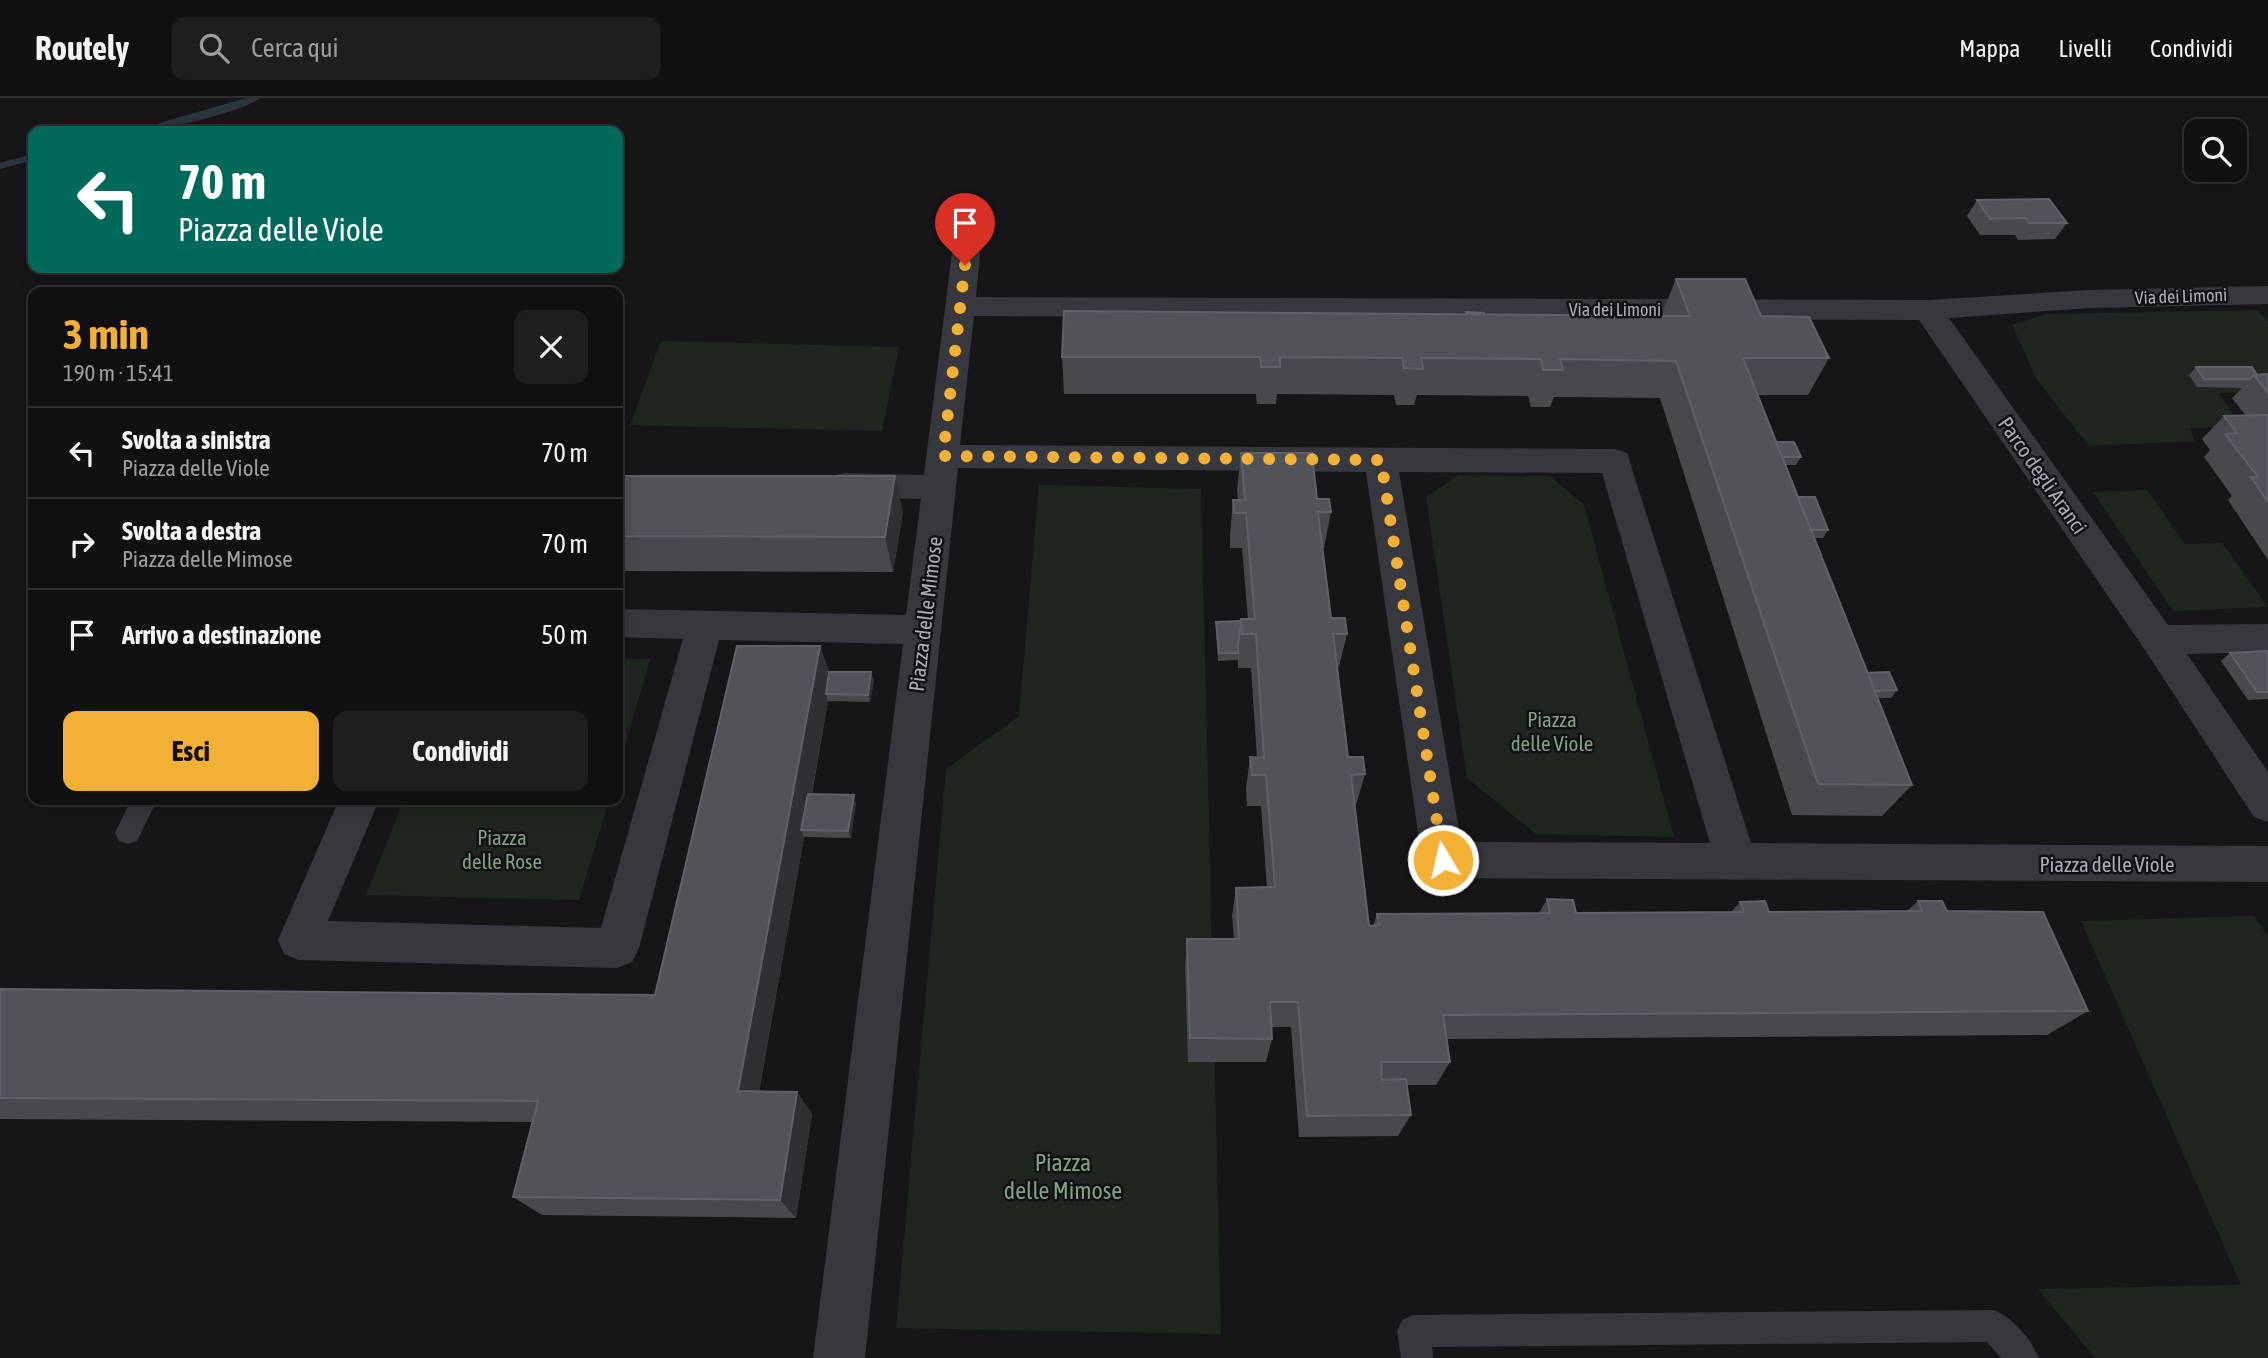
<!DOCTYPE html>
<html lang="it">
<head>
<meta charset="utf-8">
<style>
  body { margin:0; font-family:"Asap Condensed",sans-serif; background:#1e1e20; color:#f1f3f6; height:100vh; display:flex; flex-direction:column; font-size:26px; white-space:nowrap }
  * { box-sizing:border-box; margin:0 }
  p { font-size:23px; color:#9c9d9f }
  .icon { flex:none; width:38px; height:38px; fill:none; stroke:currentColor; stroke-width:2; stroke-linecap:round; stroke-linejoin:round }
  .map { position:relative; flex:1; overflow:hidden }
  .side { position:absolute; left:28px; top:189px; width:595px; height:518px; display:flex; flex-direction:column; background:#101012; border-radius:14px; box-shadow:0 4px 18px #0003,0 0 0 2px #303032 }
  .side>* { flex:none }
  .top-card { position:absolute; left:28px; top:28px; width:595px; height:147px; border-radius:14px; box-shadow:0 4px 18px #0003,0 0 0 2px #303032; background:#00695c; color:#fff; overflow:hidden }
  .controls { position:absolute; left:2184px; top:21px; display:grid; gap:14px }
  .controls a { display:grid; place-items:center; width:63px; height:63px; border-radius:14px; background:#101012; box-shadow:0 4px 18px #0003,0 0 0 2px #303032; font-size:35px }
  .pin { position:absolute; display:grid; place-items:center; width:60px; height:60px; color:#fff; margin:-72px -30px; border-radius:50% 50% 50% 0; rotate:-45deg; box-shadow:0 0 7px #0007 }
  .pin .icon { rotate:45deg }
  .me { position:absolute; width:77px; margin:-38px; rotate:351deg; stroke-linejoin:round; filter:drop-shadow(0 0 5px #0008) }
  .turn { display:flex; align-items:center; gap:24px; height:147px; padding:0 35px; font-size:32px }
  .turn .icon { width:91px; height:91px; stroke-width:2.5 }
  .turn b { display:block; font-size:49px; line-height:60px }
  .round { display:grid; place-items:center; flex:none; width:74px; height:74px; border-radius:14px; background:#1e1e20 }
  .head { display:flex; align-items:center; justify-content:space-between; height:119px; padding:0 35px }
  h1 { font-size:42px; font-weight:700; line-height:52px; color:#f2b134 }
  .primary-button { display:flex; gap:14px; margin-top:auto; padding:14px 35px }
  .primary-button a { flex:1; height:80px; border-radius:14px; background:#f2b134; color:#111; font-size:28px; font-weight:700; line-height:80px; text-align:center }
  .primary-button a+a { background:#1e1e20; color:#f1f3f6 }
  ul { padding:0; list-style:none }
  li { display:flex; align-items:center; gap:21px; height:91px; padding:0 35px; border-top:2px solid #303032 }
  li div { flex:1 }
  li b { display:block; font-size:26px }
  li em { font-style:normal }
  header { display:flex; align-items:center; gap:42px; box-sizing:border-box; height:98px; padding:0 35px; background:#101012; border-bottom:2px solid #303032 }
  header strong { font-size:33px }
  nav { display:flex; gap:38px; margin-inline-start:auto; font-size:24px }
  .search { width:490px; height:63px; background:#1e1e20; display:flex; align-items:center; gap:18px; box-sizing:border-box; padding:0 24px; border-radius:14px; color:#9c9d9f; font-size:26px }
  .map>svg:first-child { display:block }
</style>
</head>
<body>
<header>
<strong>Routely</strong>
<div class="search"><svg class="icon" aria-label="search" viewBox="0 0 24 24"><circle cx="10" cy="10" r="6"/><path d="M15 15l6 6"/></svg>Cerca qui</div>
<nav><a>Mappa</a><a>Livelli</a><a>Condividi</a></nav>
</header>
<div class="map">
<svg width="2268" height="1260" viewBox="0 0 2268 1260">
  <rect width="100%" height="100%" fill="#161618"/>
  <g fill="#1e261f">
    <polygon points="2258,212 2268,224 2268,294 2219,295 2240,328 2190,330 2194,343 2089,348 2037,282 2012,227 2045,216"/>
    <polygon points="661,243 899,249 882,333 630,327"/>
    <polygon points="1458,377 1550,378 1584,407 1674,739 1536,736 1467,680 1426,399"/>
    <polygon points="1039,387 1201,391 1221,1236 896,1230 946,671 1019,618"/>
    <polygon points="2147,392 2185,446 2222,445 2268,509 2173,513 2093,394"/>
    <polygon points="618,560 650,561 618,672"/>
    <polygon points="404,702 609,702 579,802 366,797"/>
    <polygon points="2254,818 2268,838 2268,1260 2095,1260 2038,1191 2241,1187 2081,823"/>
  </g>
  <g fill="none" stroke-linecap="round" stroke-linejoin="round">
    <g fill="#2c353c" fill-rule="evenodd">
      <path d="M 246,0 L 260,0 C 241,15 156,34 132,33 Z"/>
      <polygon points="33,56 33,62 0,71 0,65"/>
    </g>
    <g fill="#37383d" fill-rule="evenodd">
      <polygon points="131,702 157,702 137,743 128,746 119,743 115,735"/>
      <path d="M 1994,1212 C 2013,1220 2031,1241 2039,1260 L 2001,1260 L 1987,1244 L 1432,1249 L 1433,1260 L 1401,1260 L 1397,1233 L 1402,1222 L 1413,1217 Z"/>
    </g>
    <path fill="#37383d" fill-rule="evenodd" d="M 967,138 L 977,141 L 981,147 L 976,199 L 1928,202 L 2090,192 L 2268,188 L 2268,206 L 2090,210 L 1949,220 L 2168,527 L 2268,526 L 2268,554 L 2187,556 L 2268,674 L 2268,724 L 2254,719 L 2145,552 L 1919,222 L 974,218 L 960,347 L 1615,351 L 1627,355 L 1751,745 L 2268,748 L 2268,784 L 1443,780 L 1428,775 L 1422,762 L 1366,374 L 958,370 L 865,1260 L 813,1260 L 903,546 L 719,542 L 639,850 L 632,864 L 617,870 L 299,862 L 284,856 L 278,842 L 339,702 L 379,702 L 328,823 L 601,830 L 683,541 L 618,539 L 618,511 L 906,517 L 921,401 L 844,399 L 832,396 L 827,387 L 832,378 L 844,375 L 924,377 L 953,147 L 957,141 ZM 1399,374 L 1602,375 L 1710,745 L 1461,744 Z"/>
  </g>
  <g fill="#47494d">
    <polygon points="1977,102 2067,125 2055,141 2018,142 2015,137 1980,137 1967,118"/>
    <polygon points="1676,181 1761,218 1829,260 1808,297 1758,297 1776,344 1801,359 1796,367 1786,367 1798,398 1828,432 1823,440 1814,440 1868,575 1897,592 1891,600 1878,600 1912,687 1882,718 1792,717 1660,300 1554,299 1550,309 1531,309 1528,298 1417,297 1414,307 1396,307 1394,297 1277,296 1276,306 1257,306 1256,296 1064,296 1062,259 1466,216 1466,214 1484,216 1661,218"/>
    <polygon points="2196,269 2257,277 2268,276 2268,462 2228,402 2232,398 2204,359 2210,352 2202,341 2224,318 2246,318 2232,300 2242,290 2197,289 2189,277"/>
    <polygon points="1241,355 1317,401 1331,414 1324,450 1323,450 1331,520 1347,536 1339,569 1337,569 1348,659 1365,676 1356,707 1354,707 1369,828 1373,828 1377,816 1539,815 1547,801 1576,815 1731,814 1740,804 1769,814 1907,813 1918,803 1947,813 2088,913 2047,937 1447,941 1450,964 1436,987 1407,987 1411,1017 1398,1038 1299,1039 1291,929 1271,929 1272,941 1266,964 1188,964 1185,868 1187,841 1234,841 1232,818 1236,790 1267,789 1261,708 1247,708 1246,691 1250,659 1257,660 1251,570 1238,570 1238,562 1218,563 1216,531 1216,524 1241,523 1248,521 1242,450 1230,450 1230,437 1233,402 1238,402 1237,392"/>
    <polygon points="618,377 903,414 893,474 618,473"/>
    <polygon points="820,548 829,574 874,582 870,604 828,603 812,696 856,704 851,740 804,739 759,994 797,994 812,1016 796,1120 542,1117 513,1099 533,1024 0,1021 0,891 655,897"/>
    <polygon points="2268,553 2268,601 2248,602 2221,563 2230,555"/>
  </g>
  <g fill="#2f3033">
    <polygon points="895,378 903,414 893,474 885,439"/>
    <polygon points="820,548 832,582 826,596 828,603 805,732 801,732 804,739 755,1015 738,993"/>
    <polygon points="871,574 874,582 870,604 868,597"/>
    <polygon points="854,697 856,704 851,740 848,733"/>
    <polygon points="797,994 812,1016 796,1120 780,1102"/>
  </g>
  <g fill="#525359" stroke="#5f6168" stroke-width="2">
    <polygon points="2049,101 2067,125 2029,125 2026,120 1990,121 1977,102"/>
    <polygon points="1676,181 1745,181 1761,218 1809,219 1829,260 1743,260 1912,687 1818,686 1676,263 1560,261 1563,272 1543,272 1541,261 1421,260 1423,271 1404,270 1402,260 1280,259 1280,269 1261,269 1260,259 1062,259 1064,213 1690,218"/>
    <polygon points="1466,214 1484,215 1484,216 1467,216"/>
    <polygon points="2196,269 2252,269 2257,277 2254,277 2250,281 2204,281"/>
    <polygon points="2268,276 2268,295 2254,277"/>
    <polygon points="2268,317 2268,404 2251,379 2258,379 2225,336 2237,335 2224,318"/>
    <polygon points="1776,344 1794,344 1801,359 1782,359"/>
    <polygon points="1241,355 1312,355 1317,401 1329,401 1331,414 1318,414 1331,520 1345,520 1347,536 1333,536 1348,659 1363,659 1365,676 1351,677 1369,828 1379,827 1377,816 1550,815 1547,801 1573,802 1576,815 1744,814 1740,804 1765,803 1769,814 1922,813 1918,803 1942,803 1947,813 2043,814 2088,913 1443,917 1450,964 1381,964 1382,982 1406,981 1411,1017 1307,1018 1298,904 1270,904 1272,941 1190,940 1187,841 1239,841 1236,790 1275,789 1266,677 1252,677 1250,659 1264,660 1256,536 1242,536 1241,521 1255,521 1246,415 1234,415 1233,402 1245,402"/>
    <polygon points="618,378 895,378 885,439 618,438"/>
    <polygon points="1798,399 1815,399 1828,432 1811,432"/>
    <polygon points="1241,523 1238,547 1238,555 1219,555 1216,524"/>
    <polygon points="737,548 820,548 738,993 797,994 780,1102 513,1099 538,1003 0,1000 0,891 655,897"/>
    <polygon points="2268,553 2268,594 2257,594 2230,555"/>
    <polygon points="829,574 871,574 868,597 826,596"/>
    <polygon points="1889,574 1897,592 1875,593 1868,575"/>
    <polygon points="808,696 854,697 848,733 801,732"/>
  </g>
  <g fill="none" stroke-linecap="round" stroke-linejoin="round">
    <polyline stroke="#f2b134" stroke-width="12" stroke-dasharray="0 21.6" points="965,167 943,358 1381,362 1443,762"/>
  </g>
  <g text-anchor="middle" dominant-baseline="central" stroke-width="5" stroke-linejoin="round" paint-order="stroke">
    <g font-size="18" fill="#a8adb8" stroke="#111113">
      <text transform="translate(2181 198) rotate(-2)">Via dei Limoni</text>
      <text x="1615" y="211">Via dei Limoni</text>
    </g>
    <g font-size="21" fill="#a8adb8" stroke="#111113">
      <text transform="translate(2043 377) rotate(55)">Parco degli Aranci</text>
      <text transform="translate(925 516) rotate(-83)">Piazza delle Mimose</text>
      <text x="2107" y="766">Piazza delle Viole</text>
    </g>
    <g font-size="21" fill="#7fa381" stroke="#111113">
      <text x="1552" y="621">Piazza<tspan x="1552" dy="24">delle Viole</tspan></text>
      <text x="502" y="739">Piazza<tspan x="502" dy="24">delle Rose</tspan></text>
    </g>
    <g font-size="24" fill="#7fa381" stroke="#111113">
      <text x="1063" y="1064">Piazza<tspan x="1063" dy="28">delle Mimose</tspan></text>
    </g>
  </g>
</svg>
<div class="controls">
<a><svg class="icon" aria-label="search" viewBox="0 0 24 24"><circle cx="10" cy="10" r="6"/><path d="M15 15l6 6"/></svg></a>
</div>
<div class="pin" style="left:965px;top:167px;background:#d93025"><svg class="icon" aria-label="arrive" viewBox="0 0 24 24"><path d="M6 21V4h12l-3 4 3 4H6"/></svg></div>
<svg class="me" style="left:1443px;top:762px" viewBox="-20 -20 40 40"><circle r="17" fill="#f2b134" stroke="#fff" stroke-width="3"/><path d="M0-11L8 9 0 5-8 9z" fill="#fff"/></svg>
<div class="top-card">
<div class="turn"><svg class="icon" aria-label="left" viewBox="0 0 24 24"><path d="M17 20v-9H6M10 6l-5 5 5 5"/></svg><div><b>70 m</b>Piazza delle Viole</div></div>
</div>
<section class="side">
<div class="head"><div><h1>3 min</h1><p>190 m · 15:41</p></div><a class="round"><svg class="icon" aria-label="close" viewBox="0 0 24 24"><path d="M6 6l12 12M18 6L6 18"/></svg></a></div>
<ul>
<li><svg class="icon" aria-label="left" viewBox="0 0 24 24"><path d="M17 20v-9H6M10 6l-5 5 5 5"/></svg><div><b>Svolta a sinistra</b><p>Piazza delle Viole</p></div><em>70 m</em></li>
<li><svg class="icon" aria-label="right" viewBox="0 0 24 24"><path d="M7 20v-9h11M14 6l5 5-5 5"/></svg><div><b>Svolta a destra</b><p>Piazza delle Mimose</p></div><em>70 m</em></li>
<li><svg class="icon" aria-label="arrive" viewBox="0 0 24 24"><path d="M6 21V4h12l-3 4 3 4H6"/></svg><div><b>Arrivo a destinazione</b></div><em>50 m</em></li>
</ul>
<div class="primary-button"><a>Esci</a><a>Condividi</a></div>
</section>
</div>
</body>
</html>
